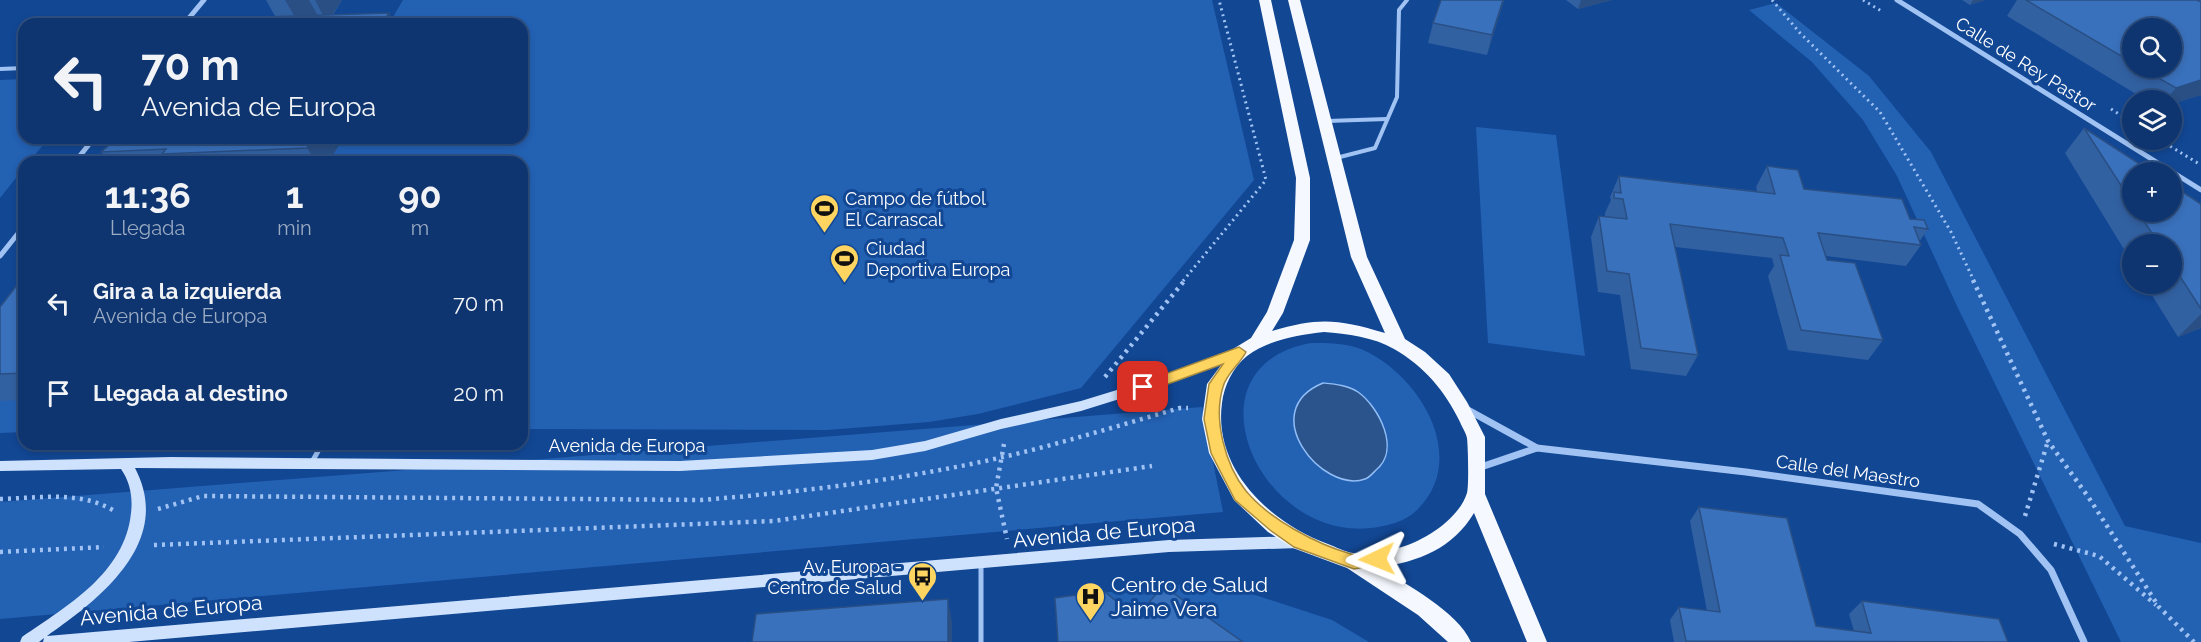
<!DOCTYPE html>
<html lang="es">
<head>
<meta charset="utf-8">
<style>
  body { margin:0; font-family:Raleway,sans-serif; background:#173d74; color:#f1f3f6; height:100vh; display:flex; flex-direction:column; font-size:22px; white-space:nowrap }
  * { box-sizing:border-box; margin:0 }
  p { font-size:20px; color:#9babc3 }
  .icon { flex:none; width:33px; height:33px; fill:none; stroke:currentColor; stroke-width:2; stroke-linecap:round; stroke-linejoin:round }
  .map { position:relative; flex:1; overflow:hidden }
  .details { position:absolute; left:18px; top:156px; width:510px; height:294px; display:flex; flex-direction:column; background:#0e356f; border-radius:18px; box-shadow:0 3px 9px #0003,0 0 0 2px #2e5082 }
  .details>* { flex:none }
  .top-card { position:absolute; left:18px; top:18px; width:510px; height:126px; border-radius:18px; box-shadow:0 3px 9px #0003,0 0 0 2px #2e5082; background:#0e356f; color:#f1f3f6; overflow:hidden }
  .fabs { position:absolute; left:2122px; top:18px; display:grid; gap:12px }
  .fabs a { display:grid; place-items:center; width:60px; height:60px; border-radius:50%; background:#0e356f; box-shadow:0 3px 9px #0003,0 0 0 2px #2e5082; font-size:30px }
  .pin { position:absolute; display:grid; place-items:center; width:51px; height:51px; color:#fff; margin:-26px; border-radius:12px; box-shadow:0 3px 9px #0006 }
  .me { position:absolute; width:66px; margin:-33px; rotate:268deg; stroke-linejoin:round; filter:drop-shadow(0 0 4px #0008) }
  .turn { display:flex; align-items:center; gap:21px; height:126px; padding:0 24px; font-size:27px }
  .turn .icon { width:78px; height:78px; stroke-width:2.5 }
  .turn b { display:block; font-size:42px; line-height:51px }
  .eta { display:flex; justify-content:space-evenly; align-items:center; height:102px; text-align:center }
  .eta b { font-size:36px; font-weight:700; line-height:42px }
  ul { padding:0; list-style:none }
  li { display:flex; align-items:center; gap:18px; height:90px; padding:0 24px }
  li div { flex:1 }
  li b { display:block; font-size:22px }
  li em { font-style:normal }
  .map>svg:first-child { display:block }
</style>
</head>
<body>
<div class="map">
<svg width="2201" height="642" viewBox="0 0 2201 642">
  <rect width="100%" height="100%" fill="#124794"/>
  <g fill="#2361b3">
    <polygon points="403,0 1212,0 1254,180 1081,388 978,414 929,422 827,430 522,429 522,162 119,162 137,138 522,138 522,24 389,24"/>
    <polygon points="1776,3 1869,76 1931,152 2125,526 2201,543 2201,642 2121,642 1957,306 1897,176 1863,120 1812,62 1749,10"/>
    <polygon points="24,79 24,138 49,138 29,162 24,162 24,168 0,198 0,80"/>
    <polygon points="1476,127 1556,135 1585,356 1488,343"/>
    <polygon points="24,287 24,432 0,433 0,318"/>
    <path d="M 1311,343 C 1328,343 1345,343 1361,349 C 1418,373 1471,457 1417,510 C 1405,522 1387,526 1371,528 C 1258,541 1182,366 1311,343 Z"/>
    <polygon points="1202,407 1223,512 0,619 0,502"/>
    <polygon points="1185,584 1252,594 1332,620 1369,642 1222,642 1135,631 1056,611 1054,598"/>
  </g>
  <path fill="#2b538c" stroke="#91bef6" stroke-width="1.5" d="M 1323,383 C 1334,384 1348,385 1358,392 C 1379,407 1401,450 1376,470 C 1373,473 1369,478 1365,479 C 1322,494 1255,411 1323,383 Z"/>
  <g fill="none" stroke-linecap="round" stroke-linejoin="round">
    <g stroke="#a0c3f3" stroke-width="3" stroke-dasharray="2 4" stroke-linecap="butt">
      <polyline points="1772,0 1800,33 1880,112 1951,232 1974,281"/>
      <polyline points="1863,0 1883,12"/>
      <polyline points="2111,109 2133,123"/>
      <polyline points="2160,140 2201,165"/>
      <polyline points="1183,281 1266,180 1219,0"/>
    </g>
    <g stroke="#a0c3f3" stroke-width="4.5" stroke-dasharray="3 5" stroke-linecap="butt">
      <polyline points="1973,280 2048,441 2089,498 2159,607 2194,642"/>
      <polyline points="1105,377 1185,280"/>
      <polyline points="1004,444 996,488 1007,539"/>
      <path d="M 0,499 C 40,498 81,490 116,512"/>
      <path d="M 158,509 L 203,496 L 701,500 C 801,492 901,480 999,458 C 1060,444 1120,425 1180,408 L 1188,408"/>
      <polyline points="2025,516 2048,441"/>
      <polyline points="2054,544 2099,556 2156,605"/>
      <polyline points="154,545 774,521 1152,466"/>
      <polyline points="0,552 104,547"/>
    </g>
    <g stroke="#a0c3f3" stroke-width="4">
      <polyline points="0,69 24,68"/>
      <polyline points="1327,121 1387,119"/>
      <polyline points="1336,158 1375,148 1397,97 1399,10 1407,0"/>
    </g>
    <g stroke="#a0c3f3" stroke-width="5">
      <polyline points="312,462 322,444"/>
      <polyline points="981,563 981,642"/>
    </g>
    <g stroke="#a0c3f3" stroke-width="5">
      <polyline points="1897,0 2201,190"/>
      <polyline points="184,24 204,0"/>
      <polyline points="75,162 94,138"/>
      <polyline points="0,256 24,226"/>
    </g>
    <g stroke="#a0c3f3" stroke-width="7">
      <polyline points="1468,410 1537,448 1746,472 1978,504 2020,534 2051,570 2084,642"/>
      <polyline points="1478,468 1537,448"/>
    </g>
    <path fill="#cfe2fd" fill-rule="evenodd" d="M 1239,348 L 1243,350 L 1245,353 L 1243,356 L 1177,381 L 1081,411 L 1001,429 L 925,451 L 872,460 L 680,471 L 135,468 C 174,542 100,599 47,636 L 1169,540 L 1299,536 L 1304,538 L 1306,542 L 1304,546 L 1299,548 L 1169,552 L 129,642 L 43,642 L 44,638 L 39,642 L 20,642 L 22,637 C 67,606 125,573 131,513 C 133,497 130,482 121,469 L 0,471 L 0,461 L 170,457 L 680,461 L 872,450 L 925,441 L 1001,419 L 1081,401 L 1169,374 Z"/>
    <path fill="#f5f9ff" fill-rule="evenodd" d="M 1259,0 L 1271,0 L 1310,178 L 1310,240 L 1283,313 L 1272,331 C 1319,317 1338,319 1385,333 L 1351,257 L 1288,0 L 1300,0 L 1367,257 L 1405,339 L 1425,352 L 1449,374 L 1467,402 L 1485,437 L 1485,494 L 1547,642 L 1527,642 L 1474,513 C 1453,548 1419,562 1379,567 C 1407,585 1457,611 1471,642 L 1448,642 L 1418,615 L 1347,568 L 1293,548 L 1268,532 L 1234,500 L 1209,453 L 1202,419 L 1207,384 L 1233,349 L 1251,338 L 1267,312 L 1294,240 L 1296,178 ZM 1324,332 C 1347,334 1374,337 1394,349 C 1424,366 1445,391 1460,422 C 1462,427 1466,433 1467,438 C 1468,446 1469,486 1467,493 C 1459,519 1423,542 1398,548 C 1386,551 1365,555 1353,553 C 1345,552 1336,547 1328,544 C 1270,523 1213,469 1222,403 C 1224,386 1233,367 1247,356 C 1268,340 1298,335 1324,332 Z"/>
  </g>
  <g fill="#3261a2" fill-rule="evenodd">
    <polygon points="266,0 342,0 333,15 389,13 394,24 226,24 275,16"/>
    <polygon points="1504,0 1487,55 1428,43 1433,23"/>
    <polygon points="1566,0 1612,0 1578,9"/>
    <polygon points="1962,0 1985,0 1970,5"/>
    <path d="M 2017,0 L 2201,0 L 2201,95 L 2172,104 L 2172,100 L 2146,100 L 2007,16 ZM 2133,28 L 2172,68 L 2133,68 Z"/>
    <polygon points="2084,128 2133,172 2133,212 2172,212 2201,204 2201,328 2178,337 2145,284 2172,284 2172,244 2133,244 2133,264 2065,153"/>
    <polygon points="116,138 343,138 329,162 110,162 101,152"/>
    <polygon points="1767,166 1804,189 1910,219 1928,229 1919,242 1921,245 1906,266 1826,256 1827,260 1883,340 1868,360 1788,350 1768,276 1774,266 1772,258 1675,247 1698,355 1686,376 1631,369 1620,295 1598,292 1591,237 1599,216 1605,217 1605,213 1611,200 1610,197 1619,176 1757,191 1756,187"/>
    <polygon points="24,276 24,400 0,401 0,307"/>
    <polygon points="1699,507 1816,626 1854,631 1849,614 1862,601 2008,642 1674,642 1670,620 1679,607 1707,611 1690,521"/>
  </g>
  <g fill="#294f84">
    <polygon points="285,0 309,0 322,23 299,24"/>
    <polygon points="315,0 342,0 327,23"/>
    <polygon points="1503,0 1504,0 1487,55 1492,35"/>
    <polygon points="1581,0 1612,0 1578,9"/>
    <polygon points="1973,0 1985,0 1970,5"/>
    <polygon points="389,13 394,24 382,24"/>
    <polygon points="2201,80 2201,95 2172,104 2172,100 2166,100 2176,88"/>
    <polygon points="313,138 343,138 329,162 316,162 307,148"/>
    <polygon points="2201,314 2201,328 2178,337"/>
    <polygon points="948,599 952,622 952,642 948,642"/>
  </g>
  <g fill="#3a71bc" stroke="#294f84" stroke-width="1.5">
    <polygon points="1441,0 1503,0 1492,35 1433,23"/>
    <polygon points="2026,0 2197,0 2201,2 2201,80 2176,88 2141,68 2172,68 2172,28 2133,28 2133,63"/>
    <polygon points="389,13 382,24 226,24 231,18"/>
    <polygon points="2084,128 2152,172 2133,172 2133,204"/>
    <polygon points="117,138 313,138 307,148 162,154 166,149 101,152"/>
    <polygon points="1767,166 1798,170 1804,189 1902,199 1910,219 1924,220 1928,229 1914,227 1921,245 1818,233 1827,260 1855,263 1883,340 1801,330 1780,255 1789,256 1783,238 1670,224 1698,355 1641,348 1629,274 1607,271 1599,216 1627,219 1623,199 1614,198 1614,192 1621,193 1619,176 1775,194"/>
    <polygon points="2172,185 2201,204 2201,309 2172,264 2172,244 2159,244 2138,212 2172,212"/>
    <polygon points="24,276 24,373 0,374 0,307"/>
    <polygon points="1699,507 1787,518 1816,626 1871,633 1862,601 1999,619 2008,642 1686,641 1679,607 1720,612"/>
    <polygon points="1163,586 1243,642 1058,642 1055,598 1104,591 1136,618"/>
    <polygon points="948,599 948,642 752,642 756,614"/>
  </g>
  <path fill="#ffd561" stroke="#a68a3f" stroke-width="1.5" d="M 1239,347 L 1246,352 C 1240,364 1226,374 1223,387 C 1213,419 1225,465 1246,491 C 1269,519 1316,544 1351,554 C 1361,557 1372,550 1382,554 L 1385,559 L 1382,564 L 1354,569 L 1294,547 L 1270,530 L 1235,500 L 1211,453 L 1204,419 L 1209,384 L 1223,364 L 1143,393 L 1138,391 L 1136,387 L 1138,384 Z"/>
  <defs>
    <symbol id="stadium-pin" viewBox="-11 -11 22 30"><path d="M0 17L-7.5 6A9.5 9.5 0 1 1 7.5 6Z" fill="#ffd561" stroke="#124794"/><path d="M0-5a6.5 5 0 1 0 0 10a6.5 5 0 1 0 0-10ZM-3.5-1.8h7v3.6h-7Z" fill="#111"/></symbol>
    <symbol id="bus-pin" viewBox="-11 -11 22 30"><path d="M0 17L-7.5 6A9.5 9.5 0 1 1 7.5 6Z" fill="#ffd561" stroke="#124794"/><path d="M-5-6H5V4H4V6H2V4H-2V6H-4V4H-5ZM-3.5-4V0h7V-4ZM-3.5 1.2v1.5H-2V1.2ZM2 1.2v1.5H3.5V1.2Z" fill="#111"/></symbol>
    <symbol id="hospital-pin" viewBox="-11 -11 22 30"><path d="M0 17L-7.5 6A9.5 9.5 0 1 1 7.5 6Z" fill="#ffd561" stroke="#124794"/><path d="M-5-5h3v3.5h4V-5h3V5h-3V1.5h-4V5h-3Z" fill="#111"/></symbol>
  </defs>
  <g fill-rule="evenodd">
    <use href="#stadium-pin" x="808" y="192" width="33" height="45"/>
    <use href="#stadium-pin" x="828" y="242" width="33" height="45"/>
    <use href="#bus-pin" x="906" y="560" width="33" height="45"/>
    <use href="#hospital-pin" x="1074" y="580" width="33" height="45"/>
  </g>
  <g text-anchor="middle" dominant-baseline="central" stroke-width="6" stroke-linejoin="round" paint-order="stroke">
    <g font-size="18" fill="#fff" stroke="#124794">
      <text transform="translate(2026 64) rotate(32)">Calle de Rey Pastor</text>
      <text x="627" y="445">Avenida de Europa</text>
      <text transform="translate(1848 471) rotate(8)">Calle del Maestro</text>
    </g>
    <g font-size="18" fill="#fff" stroke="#124794" text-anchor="start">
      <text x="845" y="198">Campo de fútbol<tspan x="845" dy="21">El Carrascal</tspan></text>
      <text x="866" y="248">Ciudad<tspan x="866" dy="21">Deportiva Europa</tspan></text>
      <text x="902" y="566" text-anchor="end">Av. Europa -<tspan x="902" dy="21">Centro de Salud</tspan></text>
    </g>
    <g font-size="21" fill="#fff" stroke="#124794">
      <text transform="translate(1104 532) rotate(-5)">Avenida de Europa</text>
      <text transform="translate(171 610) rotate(-5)">Avenida de Europa</text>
    </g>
    <g font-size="21" fill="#fff" stroke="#124794" text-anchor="start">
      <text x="1111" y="584">Centro de Salud<tspan x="1111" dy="24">Jaime Vera</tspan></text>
    </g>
  </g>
</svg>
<div class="fabs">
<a><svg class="icon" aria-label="search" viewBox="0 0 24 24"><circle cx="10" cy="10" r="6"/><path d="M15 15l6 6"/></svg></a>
<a><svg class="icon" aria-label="layers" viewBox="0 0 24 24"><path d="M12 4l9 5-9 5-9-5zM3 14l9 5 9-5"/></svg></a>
<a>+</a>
<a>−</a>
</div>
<div class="pin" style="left:1143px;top:387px;background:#d93025"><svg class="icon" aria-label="arrive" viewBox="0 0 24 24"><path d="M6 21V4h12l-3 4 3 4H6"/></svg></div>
<svg class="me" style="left:1377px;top:559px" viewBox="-20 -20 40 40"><path d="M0-17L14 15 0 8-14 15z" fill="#ffd561" stroke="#fff" stroke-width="4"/></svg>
<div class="top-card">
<div class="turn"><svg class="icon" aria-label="left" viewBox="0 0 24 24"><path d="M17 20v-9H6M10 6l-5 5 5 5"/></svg><div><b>70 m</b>Avenida de Europa</div></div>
</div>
<section class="details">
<div class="eta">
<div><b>11:36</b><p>Llegada</p></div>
<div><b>1</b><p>min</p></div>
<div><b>90</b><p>m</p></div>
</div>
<ul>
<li><svg class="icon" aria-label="left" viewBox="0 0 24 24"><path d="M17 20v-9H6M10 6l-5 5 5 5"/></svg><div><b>Gira a la izquierda</b><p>Avenida de Europa</p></div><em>70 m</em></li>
<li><svg class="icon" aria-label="arrive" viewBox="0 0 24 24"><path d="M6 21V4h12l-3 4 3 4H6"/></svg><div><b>Llegada al destino</b></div><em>20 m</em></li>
</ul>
</section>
</div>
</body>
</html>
